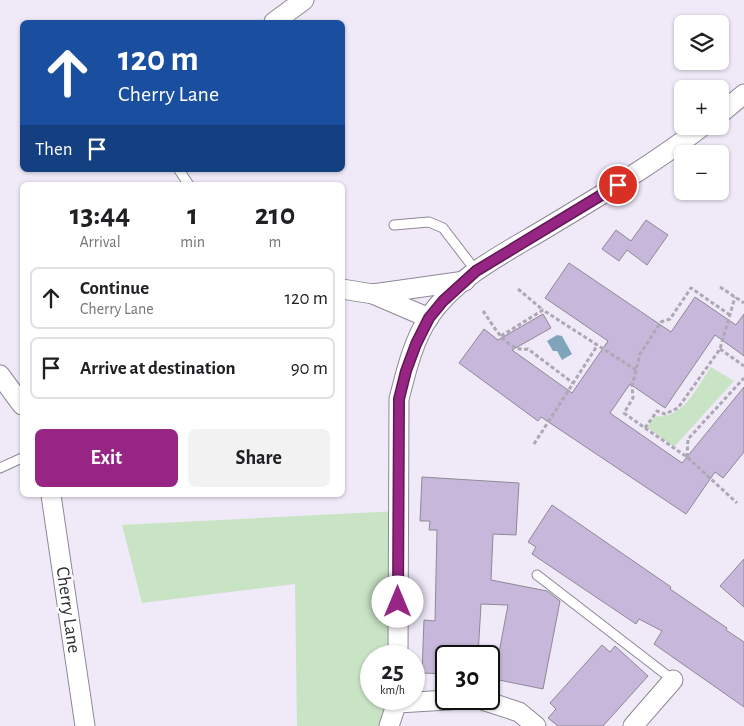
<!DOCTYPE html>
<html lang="en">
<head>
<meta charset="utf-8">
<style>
  body { margin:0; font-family:"Alegreya Sans",sans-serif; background:#f2f2f2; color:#202124; height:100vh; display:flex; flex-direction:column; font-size:19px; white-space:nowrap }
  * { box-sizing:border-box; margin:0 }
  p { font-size:16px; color:#757577 }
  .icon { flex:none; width:28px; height:28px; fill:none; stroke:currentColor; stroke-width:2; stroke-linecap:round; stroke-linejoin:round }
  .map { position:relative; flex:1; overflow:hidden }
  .panel { position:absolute; left:20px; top:182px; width:325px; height:315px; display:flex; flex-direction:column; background:#fff; border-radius:8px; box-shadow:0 1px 4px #0004 }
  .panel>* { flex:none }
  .guide { position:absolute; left:20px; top:20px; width:325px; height:152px; border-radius:8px; box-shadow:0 1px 4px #0004; background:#1a4fa0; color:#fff; overflow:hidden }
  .tools { position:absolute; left:674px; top:15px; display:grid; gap:10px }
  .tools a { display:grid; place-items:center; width:55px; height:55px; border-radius:8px; background:#fff; box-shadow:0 1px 4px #0004; font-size:25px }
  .speed { position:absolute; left:360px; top:645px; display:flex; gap:10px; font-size:25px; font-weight:700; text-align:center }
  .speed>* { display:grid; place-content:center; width:65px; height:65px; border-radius:50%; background:#fff; box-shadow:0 1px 4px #0004; line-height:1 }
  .speed small { font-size:12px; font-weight:400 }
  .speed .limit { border:2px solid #111; border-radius:8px; background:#fff; color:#111 }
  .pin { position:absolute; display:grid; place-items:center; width:42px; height:42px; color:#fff; margin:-21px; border:2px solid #fff; border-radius:50%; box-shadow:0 1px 5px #0007 }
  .me { position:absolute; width:55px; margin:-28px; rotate:0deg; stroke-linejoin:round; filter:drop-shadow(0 0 4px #0008) }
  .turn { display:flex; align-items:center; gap:18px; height:105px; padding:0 15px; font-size:22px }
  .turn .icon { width:65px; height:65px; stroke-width:2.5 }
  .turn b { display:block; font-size:35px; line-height:42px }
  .then { display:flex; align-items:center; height:48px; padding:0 15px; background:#0003; gap:10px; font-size:19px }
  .eta { display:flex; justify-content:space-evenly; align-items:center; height:85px; text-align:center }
  .eta b { font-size:30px; font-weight:700; line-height:35px }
  .button { display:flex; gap:10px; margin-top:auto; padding:10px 15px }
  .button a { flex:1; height:58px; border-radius:8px; background:#972583; color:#fff; font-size:20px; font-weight:700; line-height:58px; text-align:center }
  .button a+a { background:#f2f2f2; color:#202124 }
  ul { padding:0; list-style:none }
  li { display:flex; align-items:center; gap:15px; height:62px; margin:0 10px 8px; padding:0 5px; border:2px solid #e0e0e0; border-radius:8px }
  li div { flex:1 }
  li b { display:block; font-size:19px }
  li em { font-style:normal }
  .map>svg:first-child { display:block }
</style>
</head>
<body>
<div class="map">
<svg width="744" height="726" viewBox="0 0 744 726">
  <rect width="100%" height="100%" fill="#efe9f8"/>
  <g fill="#c9e3c5">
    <path d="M 711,367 L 734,381 L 674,447 L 647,427 L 655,416 C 683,421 698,385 711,367 Z"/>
    <polygon points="399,511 398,656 371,656 371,699 398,699 389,726 297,726 295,584 142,603 122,525"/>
  </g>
  <polygon fill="#80a5ba" points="557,335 562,336 572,354 562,360 557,351 553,351 547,341"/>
  <g fill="#c7b8db" stroke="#8e8896">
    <polygon points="646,220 668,235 647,265 627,250 619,261 602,249 616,230 631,241"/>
    <polygon points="569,263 671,332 695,297 736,325 744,314 744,356 715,335 665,408 630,384 610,413 682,463 744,387 744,452 723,478 715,472 686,514 541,417 538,421 459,363 484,329 498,340 543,314 551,328 512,350 572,393 608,341 545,298"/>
    <polygon points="422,477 519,483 516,535 493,534 491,580 547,591 560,601 543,689 494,679 508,605 481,604 478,656 446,656 446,674 422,673 424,620 435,621 437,530 429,530 430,521 420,521"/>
    <polygon points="552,505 671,587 670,589 727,628 726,630 744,642 744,707 654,644 662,631 639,619 636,624 532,554 536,547 528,542"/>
    <polygon points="744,559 744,607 720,586"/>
    <polygon points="602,645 610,652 615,646 648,676 603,726 558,726 548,718 556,709 550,703"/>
  </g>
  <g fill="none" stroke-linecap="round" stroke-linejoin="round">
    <defs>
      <g id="lane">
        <polyline points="179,170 189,185"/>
        <polyline points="394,225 429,222 443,228 476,271"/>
        <polyline points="0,468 22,458"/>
        <polyline points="537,575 673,680"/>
      </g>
      <g id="street">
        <polyline points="274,22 304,0"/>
        <polyline points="720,114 744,94"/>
        <polyline points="342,289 373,294 429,318"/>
        <polyline points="373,294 465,281"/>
        <polyline points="0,375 22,405"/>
        <polyline points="51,495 85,726"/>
        <path d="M 398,656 L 399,399 C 406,372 413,341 429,317 C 458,274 511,250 553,224 C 605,193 656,162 703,126"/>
        <polyline points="479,699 519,712 536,726"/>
        <polyline points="398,703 464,699"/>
        <polyline points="389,726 398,699"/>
        <polyline points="633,726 673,680"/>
      </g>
    </defs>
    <use href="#lane" stroke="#8e8896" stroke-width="11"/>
    <use href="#street" stroke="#8e8896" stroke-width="21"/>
    <g stroke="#ada8b4" stroke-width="3" stroke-dasharray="4 2.5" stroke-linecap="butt">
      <polyline points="720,287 744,303"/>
      <polyline points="518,289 543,310"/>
      <path d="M 483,311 C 494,326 507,353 528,349 L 573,383"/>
      <polyline points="730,315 691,288 670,319 661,322 640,354 632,386 633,398 624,413 645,428 657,411 665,414 678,408 720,349 735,297"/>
      <polyline points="501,336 543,310 636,370"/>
      <polyline points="720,349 744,366"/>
      <polyline points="645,428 687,457 737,503"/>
      <polyline points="534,444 597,346"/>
      <polyline points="687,457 688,439 744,378"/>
    </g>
    <use href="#lane" stroke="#fff" stroke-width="9"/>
    <use href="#street" stroke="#fff" stroke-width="19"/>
  </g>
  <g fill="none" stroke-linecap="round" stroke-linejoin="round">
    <defs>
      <polyline id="route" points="398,602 399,399 406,371 416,344 429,318 443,301 476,271 618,185"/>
    </defs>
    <use href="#route" stroke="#621855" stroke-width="12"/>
    <use href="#route" stroke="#972583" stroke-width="9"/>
  </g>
  <g text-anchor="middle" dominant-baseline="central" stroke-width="5" stroke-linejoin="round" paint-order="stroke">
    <g font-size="19" fill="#302e34" stroke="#fff">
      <text transform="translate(68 610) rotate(82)">Cherry Lane</text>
    </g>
  </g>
</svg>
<div class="tools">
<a><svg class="icon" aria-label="layers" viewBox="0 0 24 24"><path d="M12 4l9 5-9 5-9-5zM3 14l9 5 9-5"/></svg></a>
<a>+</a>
<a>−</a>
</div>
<div class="speed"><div>25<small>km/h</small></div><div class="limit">30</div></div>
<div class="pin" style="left:618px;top:185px;background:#d93025"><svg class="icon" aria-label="arrive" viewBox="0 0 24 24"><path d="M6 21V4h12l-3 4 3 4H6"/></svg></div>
<svg class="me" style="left:398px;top:602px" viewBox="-20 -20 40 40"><circle r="19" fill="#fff"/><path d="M0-13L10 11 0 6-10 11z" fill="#972583"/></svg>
<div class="guide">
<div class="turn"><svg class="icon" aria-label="ahead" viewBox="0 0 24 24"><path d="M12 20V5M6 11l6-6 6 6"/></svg><div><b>120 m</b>Cherry Lane</div></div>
<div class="then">Then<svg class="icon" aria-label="arrive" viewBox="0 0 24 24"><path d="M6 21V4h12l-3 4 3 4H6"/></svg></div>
</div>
<section class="panel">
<div class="eta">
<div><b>13:44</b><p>Arrival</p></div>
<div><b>1</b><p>min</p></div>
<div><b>210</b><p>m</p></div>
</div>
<ul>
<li><svg class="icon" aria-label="ahead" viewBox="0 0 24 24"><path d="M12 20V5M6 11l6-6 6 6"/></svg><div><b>Continue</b><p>Cherry Lane</p></div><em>120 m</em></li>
<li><svg class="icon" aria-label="arrive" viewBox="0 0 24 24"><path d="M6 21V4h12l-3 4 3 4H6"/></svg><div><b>Arrive at destination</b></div><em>90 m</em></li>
</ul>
<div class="button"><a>Exit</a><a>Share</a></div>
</section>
</div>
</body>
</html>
